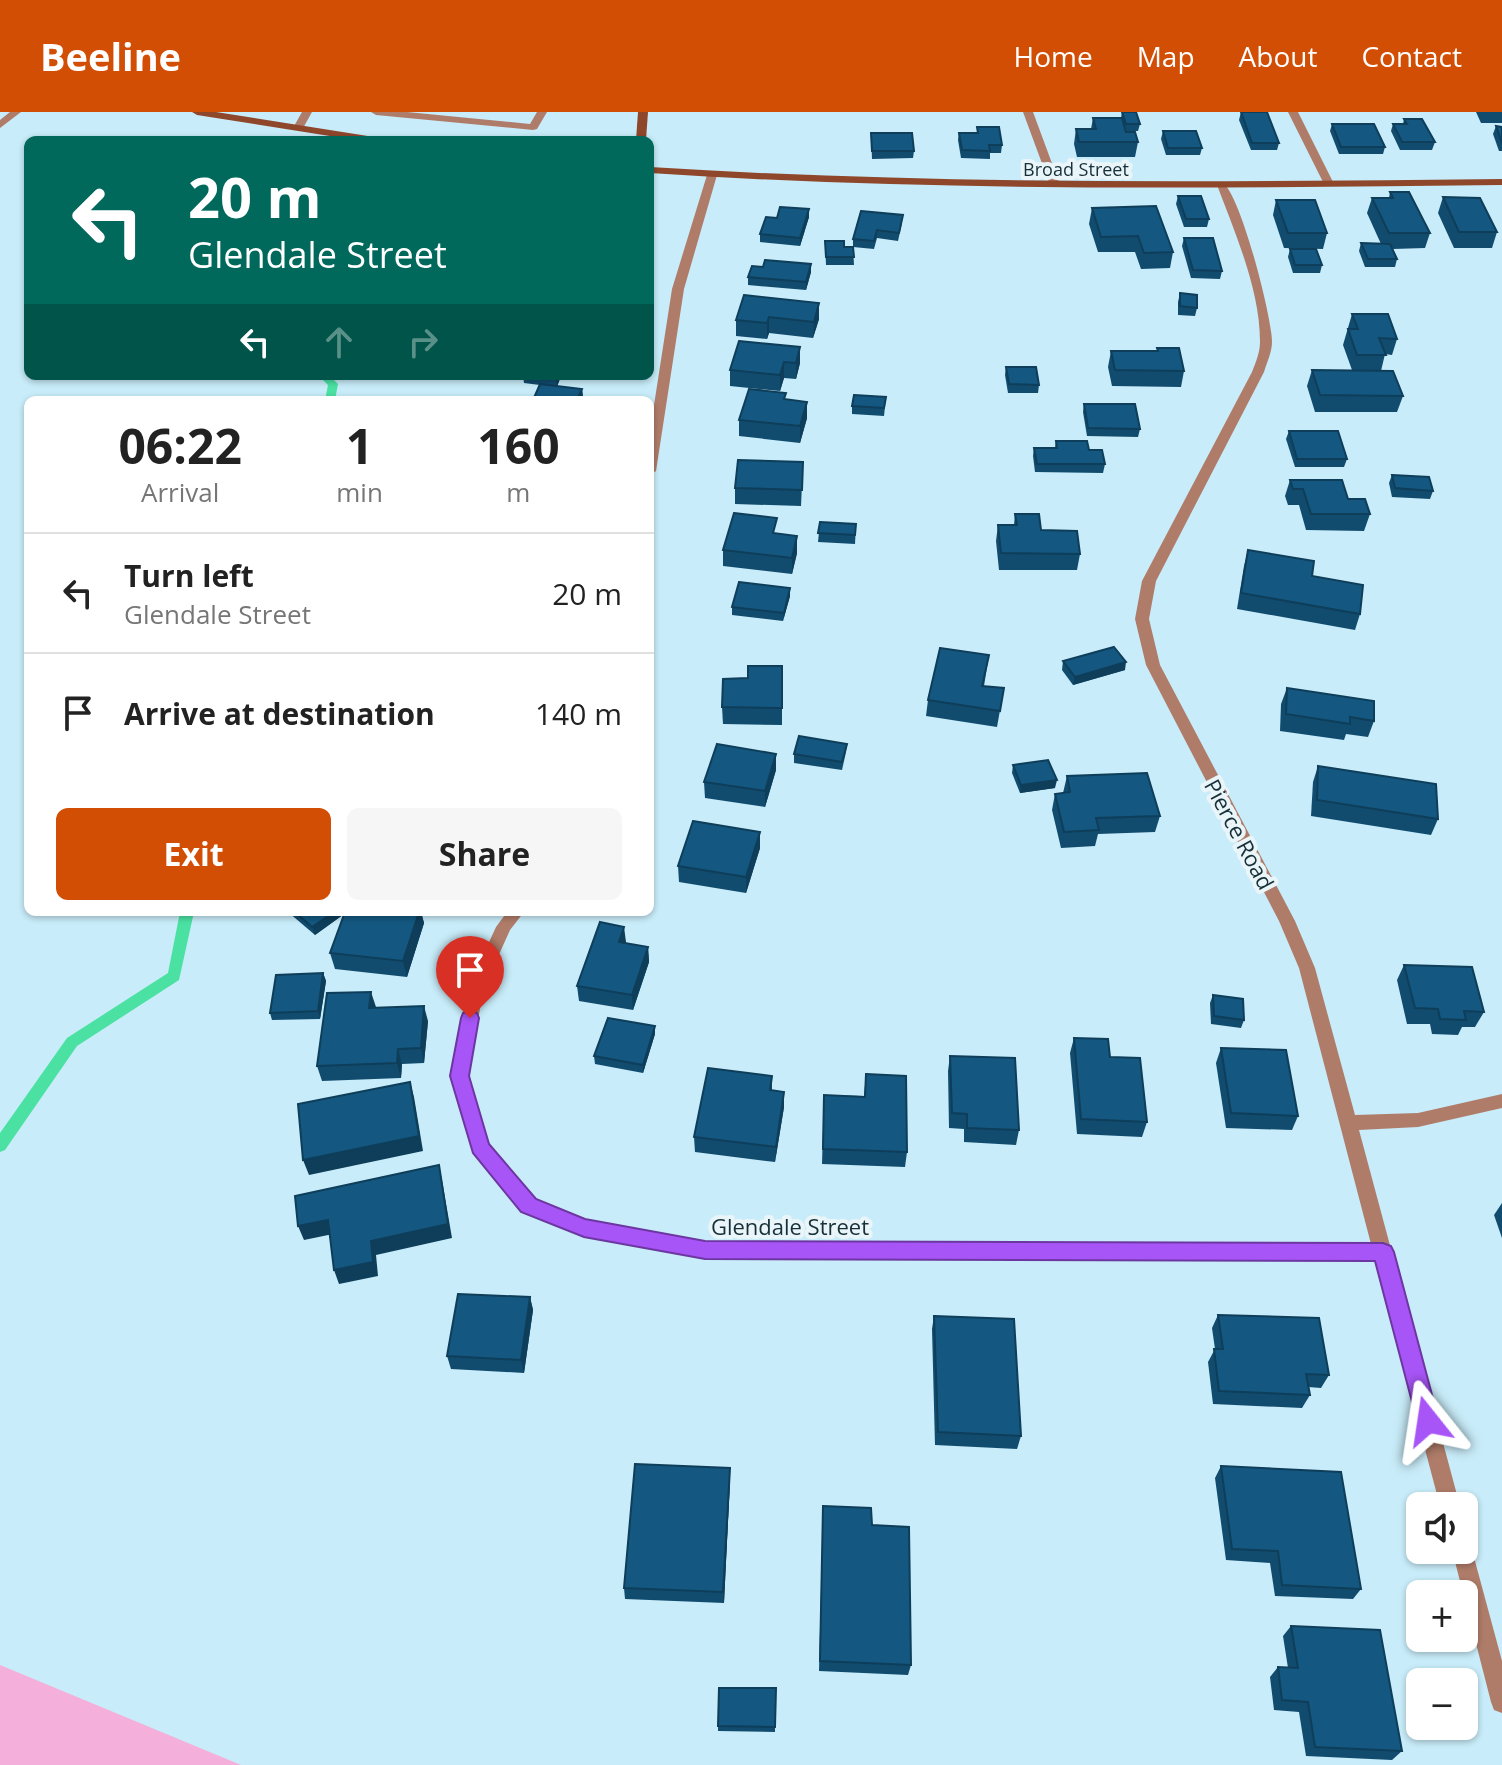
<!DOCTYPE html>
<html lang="en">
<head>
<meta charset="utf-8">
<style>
  body { margin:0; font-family:"Open Sans",sans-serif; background:#f6f6f6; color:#222; height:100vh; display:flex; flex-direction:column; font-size:30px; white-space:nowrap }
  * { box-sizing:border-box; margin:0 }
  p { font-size:26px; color:#767676 }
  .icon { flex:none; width:44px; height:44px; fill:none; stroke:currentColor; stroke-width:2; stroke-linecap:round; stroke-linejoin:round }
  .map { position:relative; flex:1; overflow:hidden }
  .side { position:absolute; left:24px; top:284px; width:630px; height:520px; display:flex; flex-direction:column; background:#fff; border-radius:12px; box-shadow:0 2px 6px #0004 }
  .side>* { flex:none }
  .guide { position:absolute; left:24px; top:24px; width:630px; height:244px; border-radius:12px; box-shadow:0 2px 6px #0004; background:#00695c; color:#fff; overflow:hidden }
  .fabs { position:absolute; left:1406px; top:1380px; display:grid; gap:16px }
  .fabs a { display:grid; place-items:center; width:72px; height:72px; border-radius:12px; background:#fff; box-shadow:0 2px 6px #0004; font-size:40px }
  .pin { position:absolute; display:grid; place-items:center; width:68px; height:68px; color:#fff; margin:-82px -34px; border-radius:50% 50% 50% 0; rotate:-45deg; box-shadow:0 0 8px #0007 }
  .pin .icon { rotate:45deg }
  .me { position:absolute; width:88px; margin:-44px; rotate:345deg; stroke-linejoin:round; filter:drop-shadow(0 0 6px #0008) }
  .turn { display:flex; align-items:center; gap:28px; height:168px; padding:0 32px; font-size:36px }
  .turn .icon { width:104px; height:104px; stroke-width:2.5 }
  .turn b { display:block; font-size:56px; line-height:68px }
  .lanes { display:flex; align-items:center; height:76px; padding:0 32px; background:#0003; justify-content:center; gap:40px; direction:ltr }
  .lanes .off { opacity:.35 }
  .eta { display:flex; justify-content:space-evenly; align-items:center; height:136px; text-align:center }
  .eta b { font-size:48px; font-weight:700; line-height:56px }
  .cta { display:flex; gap:16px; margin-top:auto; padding:16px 32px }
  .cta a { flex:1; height:92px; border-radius:12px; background:#d34e05; color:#fff; font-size:32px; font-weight:700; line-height:92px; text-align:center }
  .cta a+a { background:#f6f6f6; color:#222 }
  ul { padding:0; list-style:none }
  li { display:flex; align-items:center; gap:24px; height:120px; padding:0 32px; border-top:2px solid #e0e0e0 }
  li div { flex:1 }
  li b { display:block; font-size:30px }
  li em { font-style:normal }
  header { display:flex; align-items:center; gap:48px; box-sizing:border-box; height:112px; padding:0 40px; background:#d34e05; color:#fff }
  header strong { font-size:38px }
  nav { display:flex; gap:44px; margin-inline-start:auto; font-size:28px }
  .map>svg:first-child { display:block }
</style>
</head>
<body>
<header>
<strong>Beeline</strong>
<nav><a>Home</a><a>Map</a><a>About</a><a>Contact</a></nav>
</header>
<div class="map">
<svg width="1502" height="1653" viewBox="0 0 1502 1653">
  <rect width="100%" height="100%" fill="#c8ecf9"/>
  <polygon fill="#f4afda" points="0,1553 241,1653 0,1653"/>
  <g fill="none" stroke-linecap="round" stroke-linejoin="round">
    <g fill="#4be1a2" fill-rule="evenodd">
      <polygon points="319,264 330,264 338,272 335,288 325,288 328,273"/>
      <polygon points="180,800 194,800 179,868 77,934 5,1038 0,1040 0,1021 67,926 168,861"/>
    </g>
    <g fill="#af7c69" fill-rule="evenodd">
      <polygon points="10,0 21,0 0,16 0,8"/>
      <polygon points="302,0 312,0 302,18 294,18 293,16"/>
      <polygon points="371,0 407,0 530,12 537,0 547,0 537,17 533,18 376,3"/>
    </g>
    <g fill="#af7c69" fill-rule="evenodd">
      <polygon points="1023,0 1033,0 1060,73 1059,75 1050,73"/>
      <polygon points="1288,0 1298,0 1334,72 1333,74 1324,72"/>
      <polygon points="712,60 717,63 684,177 656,359 650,363 650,319 672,177 707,63"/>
      <path d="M 1222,70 C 1240,80 1272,205 1272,230 C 1272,240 1267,250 1264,260 L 1156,469 L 1149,507 L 1160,553 L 1295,809 L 1315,856 L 1355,1003 L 1418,1001 L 1502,982 L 1502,996 L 1418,1015 L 1359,1018 L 1460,1394 L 1440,1394 L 1375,1148 L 705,1146 L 584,1124 L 522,1100 L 474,1040 L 451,964 L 467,878 L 496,815 L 507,800 L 524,800 L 510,818 L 483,878 L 469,964 L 488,1032 L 534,1088 L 585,1108 L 705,1130 L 1371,1132 L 1299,856 L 1279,809 L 1146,553 L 1135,507 L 1142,469 L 1252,260 C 1256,250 1260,240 1260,230 C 1260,177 1235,121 1217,73 Z"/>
      <polygon points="1464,1429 1469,1431 1472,1438 1502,1549 1502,1601 1494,1598 1491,1590 1452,1438 1464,1438"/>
    </g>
    <g fill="#8f472b" fill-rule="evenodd">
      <polygon points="192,0 216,0 374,25 379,28 355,28 197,3"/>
      <polygon points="638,0 648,0 646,28 636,28"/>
      <path d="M 650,55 C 934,73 1218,70 1502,67 L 1502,73 C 1218,76 934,80 650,61 Z"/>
    </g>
  </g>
  <g fill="#114c6f">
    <polygon points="1122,0 1140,12 1138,19 1126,19 1138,30 1135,45 1077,45 1074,32 1076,17 1091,17 1093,6 1121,6"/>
    <polygon points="1241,0 1279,31 1277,38 1251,38 1239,8"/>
    <polygon points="1476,0 1502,0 1502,11 1481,11"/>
    <polygon points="1404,7 1435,30 1432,38 1400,38 1391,19 1393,12 1403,12"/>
    <polygon points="1332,12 1385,35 1383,42 1339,42 1330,19"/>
    <polygon points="1496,14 1502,15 1502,39 1499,39 1493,22"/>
    <polygon points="977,15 1002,33 1001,41 990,41 990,47 961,46 958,28 959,21 977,21"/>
    <polygon points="1163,19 1202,36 1200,43 1166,43 1161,27"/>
    <polygon points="871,21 914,39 913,46 872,47"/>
    <polygon points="1390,80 1430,121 1425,136 1393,137 1397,147 1395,155 1365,155 1359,139 1361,131 1381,132 1367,101 1372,86 1389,86"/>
    <polygon points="1178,84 1209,107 1207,115 1184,115 1176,92"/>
    <polygon points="1443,85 1497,120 1492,136 1454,136 1438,101"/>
    <polygon points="1276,88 1327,121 1323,137 1284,136 1273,103"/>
    <polygon points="1092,96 1173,140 1170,156 1141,157 1135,140 1098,140 1089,112"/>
    <polygon points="809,97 809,105 800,134 760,130 760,122 777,106"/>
    <polygon points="902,111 898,129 877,126 874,137 853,135 854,153 826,153 825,129 844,135 853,135 853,127"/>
    <polygon points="1184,126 1222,159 1220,167 1191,166 1182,134"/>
    <polygon points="1290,137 1322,153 1320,161 1293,161 1288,145"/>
    <polygon points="763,155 811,160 806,178 748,173 748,165"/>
    <polygon points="1180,181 1197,196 1195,204 1178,203 1178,190"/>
    <polygon points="819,191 819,207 813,226 769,221 767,227 736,224 736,208"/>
    <polygon points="1352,202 1397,227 1392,243 1385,242 1381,259 1403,284 1397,300 1315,300 1307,274 1312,258 1352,258 1343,233"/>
    <polygon points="739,229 800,251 796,267 784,266 780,279 730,274 730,258"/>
    <polygon points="1157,236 1184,259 1181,275 1112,274 1108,255 1111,239 1157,239"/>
    <polygon points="1006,255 1039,273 1038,281 1008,281 1005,263"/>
    <polygon points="523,264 561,264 557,274 582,277 583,285 540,273 524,271"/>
    <polygon points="886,285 884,304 852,302 852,294"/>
    <polygon points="786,288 807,290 807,306 800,331 739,324 739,308"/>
    <polygon points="1084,292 1140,317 1138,325 1087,324 1083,300"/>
    <polygon points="1289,319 1347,347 1344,355 1295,355 1286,327"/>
    <polygon points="1056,329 1089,338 1105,352 1103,361 1035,360 1033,344 1034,336 1055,336"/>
    <polygon points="803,350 801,394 735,392 735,376"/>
    <polygon points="1392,363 1433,379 1430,387 1392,385 1389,371"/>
    <polygon points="1290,368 1348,387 1370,402 1364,419 1306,418 1299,393 1288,393 1285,384"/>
    <polygon points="1015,402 1080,442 1077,458 999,458 996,429 998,413 1014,413"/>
    <polygon points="820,410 856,412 855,432 818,430"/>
    <polygon points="777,422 797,441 792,462 723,454 723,438"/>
    <polygon points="1248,438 1312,464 1360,502 1355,518 1237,497 1244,454"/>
    <polygon points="790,476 790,484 783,509 732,503 732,495"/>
    <polygon points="989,543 984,574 1004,576 997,615 926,604 928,588"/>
    <polygon points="1063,549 1125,558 1073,573 1062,558"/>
    <polygon points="782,554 782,613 723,612 722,595 748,566"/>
    <polygon points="1287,576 1374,609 1368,625 1346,622 1344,628 1280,619 1281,592"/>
    <polygon points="847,632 846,640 842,658 794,651 794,642"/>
    <polygon points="1013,653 1055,676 1020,681 1012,661"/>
    <polygon points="1318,654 1438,707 1431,723 1311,704 1313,670"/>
    <polygon points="776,658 765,695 705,686 704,670"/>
    <polygon points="1067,664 1160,704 1155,720 1098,722 1095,734 1061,736 1052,698 1055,682 1063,681"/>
    <polygon points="760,720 760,736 746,781 679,770 678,754"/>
    <polygon points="288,800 421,800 424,811 407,865 335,857 330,841 344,802 315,823"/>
    <polygon points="626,831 648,835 649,850 633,898 579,889 577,874"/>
    <polygon points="1404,853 1484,900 1475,915 1462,915 1458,923 1432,922 1430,912 1407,912 1397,868"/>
    <polygon points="323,861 326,869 320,907 272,908 270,901"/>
    <polygon points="1213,883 1244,908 1241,916 1211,912 1210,891"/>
    <polygon points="376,895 428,909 424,951 402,952 401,966 322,969 317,954"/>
    <polygon points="655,922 643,961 595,952 594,944"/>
    <polygon points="1074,926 1110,945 1147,1010 1142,1025 1077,1022 1070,941"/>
    <polygon points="1221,936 1298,1004 1292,1018 1226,1016 1216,951"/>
    <polygon points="950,944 1019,1018 1016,1033 964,1030 964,1017 949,1016 948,959"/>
    <polygon points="866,962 907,1040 905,1055 822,1052 824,983 864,984"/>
    <polygon points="772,964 772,978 784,995 775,1050 695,1040 694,1025"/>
    <polygon points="1502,1091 1502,1126 1494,1103"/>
    <polygon points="530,1185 533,1198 524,1261 451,1257 447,1244"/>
    <polygon points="1218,1203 1329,1263 1321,1276 1308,1275 1310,1283 1302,1296 1213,1292 1208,1250 1215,1237 1212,1216"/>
    <polygon points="934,1204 1021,1324 1017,1337 935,1333 932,1217"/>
    <polygon points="1221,1354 1361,1477 1353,1487 1275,1484 1270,1451 1226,1448 1215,1366"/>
    <polygon points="730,1368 724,1491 625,1487 624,1476"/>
    <polygon points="823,1394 872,1413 911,1553 908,1563 819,1559"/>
    <polygon points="1291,1514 1402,1639 1392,1648 1306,1644 1299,1600 1274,1598 1270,1565 1278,1555 1288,1556 1283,1524"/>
    <polygon points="719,1576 775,1615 775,1620 718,1619"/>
  </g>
  <g fill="#0e3e5a">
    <polygon points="809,97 809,105 800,134 800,126"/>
    <polygon points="811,152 811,160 806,178 806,170"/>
    <polygon points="819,191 819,207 813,226 814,210"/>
    <polygon points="769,205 769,221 767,227 767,211"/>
    <polygon points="800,235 800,251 796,267 796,251"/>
    <polygon points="784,250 784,266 780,279 780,263"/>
    <polygon points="557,264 561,264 557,275 556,266"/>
    <polygon points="582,277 583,285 581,288 577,288"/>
    <polygon points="807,290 807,306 800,331 800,314"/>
    <polygon points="797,424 797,441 792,462 792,446"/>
    <polygon points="790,476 790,484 783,509 784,501"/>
    <polygon points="1126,550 1125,558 1073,573 1075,565"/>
    <polygon points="776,642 776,658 765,695 765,679"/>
    <polygon points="1057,668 1055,676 1020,681 1021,673"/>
    <polygon points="760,720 760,736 746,781 746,765"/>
    <polygon points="334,800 347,800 315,823 312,815"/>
    <polygon points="419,800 421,800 424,811 407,865 403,849"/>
    <polygon points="624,815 626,830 620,845 619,830"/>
    <polygon points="648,835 649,850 633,898 632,883"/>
    <polygon points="323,861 326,869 320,907 318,899"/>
    <polygon points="371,880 376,895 369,896"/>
    <polygon points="424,894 428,909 424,951 421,936"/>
    <polygon points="655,914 655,922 643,961 643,953"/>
    <polygon points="398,937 402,952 401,966 397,951"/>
    <polygon points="410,970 414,985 423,1039 309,1063 303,1048"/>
    <polygon points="784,980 784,995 775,1050 776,1035"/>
    <polygon points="439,1053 442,1068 452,1126 376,1143 378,1164 339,1172 334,1158 371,1129"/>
    <polygon points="328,1108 333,1122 304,1128 298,1114"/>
    <polygon points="530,1185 533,1198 524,1261 521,1248"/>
    <polygon points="730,1356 730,1368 724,1491 723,1480"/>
  </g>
  <g fill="#145881" stroke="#0e3e5a" stroke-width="2">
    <polygon points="1122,0 1136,0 1140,12 1126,12"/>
    <polygon points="1241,0 1267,0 1279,31 1252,31"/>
    <polygon points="1093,6 1122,6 1126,20 1135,20 1138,30 1079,30 1076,17 1096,17"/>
    <polygon points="1404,7 1422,7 1435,30 1402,30 1393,12 1407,12"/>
    <polygon points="1332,12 1374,12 1385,35 1341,35"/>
    <polygon points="1496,14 1502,15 1502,31"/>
    <polygon points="977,15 999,15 1002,33 989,33 990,39 962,38 959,21 978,21"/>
    <polygon points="1163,19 1196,19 1202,36 1168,36"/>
    <polygon points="871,21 912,21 914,39 872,39"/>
    <polygon points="1390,80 1409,80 1430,121 1389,121 1372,86 1393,86"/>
    <polygon points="1178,84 1201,84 1209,107 1186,107"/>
    <polygon points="1443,85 1480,86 1497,120 1459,120"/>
    <polygon points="1276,88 1315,88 1327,121 1288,121"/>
    <polygon points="1156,94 1173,140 1144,141 1138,124 1101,125 1092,96"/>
    <polygon points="780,95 809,97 800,126 760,122 766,105 777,106"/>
    <polygon points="861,99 903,103 899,121 877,118 874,129 853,127"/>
    <polygon points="1184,126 1213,126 1222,159 1193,158"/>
    <polygon points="825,129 844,129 844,135 853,135 854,145 826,145"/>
    <polygon points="1361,131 1390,132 1397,147 1368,147"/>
    <polygon points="1290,137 1316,137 1322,153 1295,153"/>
    <polygon points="765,148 811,152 806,170 748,165 752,154 763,155"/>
    <polygon points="1180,181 1197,183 1197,196 1180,194"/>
    <polygon points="744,183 819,191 814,210 769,205 767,211 736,208"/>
    <polygon points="1352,202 1388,202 1397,227 1379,226 1386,243 1357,243 1348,217 1358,217"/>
    <polygon points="739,229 800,235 796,251 784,250 780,263 730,258"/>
    <polygon points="1157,236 1179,236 1184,259 1115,258 1111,239 1158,239"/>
    <polygon points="1006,255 1036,255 1039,273 1009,272"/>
    <polygon points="1312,258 1393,259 1403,284 1320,283"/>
    <polygon points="533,264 557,264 556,266"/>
    <polygon points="540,272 582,277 577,288 533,288"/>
    <polygon points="749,277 786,281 784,287 807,290 800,314 739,308"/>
    <polygon points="854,283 886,285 884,296 852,294"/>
    <polygon points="1084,292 1135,292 1140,317 1088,316"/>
    <polygon points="1289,319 1338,319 1347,347 1297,347"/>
    <polygon points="1056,329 1087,329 1089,338 1102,338 1105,352 1037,352 1034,336 1057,336"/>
    <polygon points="738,348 803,350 802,378 735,376"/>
    <polygon points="1392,363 1429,365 1433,379 1395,376"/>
    <polygon points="1290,368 1342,368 1348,387 1365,387 1370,402 1311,402 1303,377 1293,377"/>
    <polygon points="734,401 777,406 773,421 797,424 792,446 723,438"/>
    <polygon points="1015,402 1039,402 1041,418 1077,419 1080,442 1001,441 998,413 1017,413"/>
    <polygon points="820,410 856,412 855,423 818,421"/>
    <polygon points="1248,438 1314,449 1312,464 1363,473 1360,502 1241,481"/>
    <polygon points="739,470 790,476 784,501 732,495"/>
    <polygon points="1114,535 1126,550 1075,565 1063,549"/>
    <polygon points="940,536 989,543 982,574 1004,576 1000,599 928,588"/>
    <polygon points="748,554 782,554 782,596 722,595 723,567 748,566"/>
    <polygon points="1287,576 1374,589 1374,609 1350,605 1350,612 1286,602"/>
    <polygon points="799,624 847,632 842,650 794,642"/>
    <polygon points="717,632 776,642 765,679 704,670"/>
    <polygon points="1048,648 1057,668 1021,673 1013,653"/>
    <polygon points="1318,654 1436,672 1438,707 1317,688"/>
    <polygon points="1147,661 1160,704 1096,706 1099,718 1064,720 1055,682 1070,680 1067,664"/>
    <polygon points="693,709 760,720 746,765 678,754"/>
    <polygon points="295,800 334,800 312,815"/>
    <polygon points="345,800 419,800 403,849 330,841"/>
    <polygon points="600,810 624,815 619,830 648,835 632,883 577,874"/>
    <polygon points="1404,853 1472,855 1484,900 1464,899 1466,908 1440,907 1438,897 1415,896"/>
    <polygon points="323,861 318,899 270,901 276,863"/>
    <polygon points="371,880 369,896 424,894 421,936 398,937 397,951 317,954 327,881"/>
    <polygon points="1213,883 1243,887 1244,908 1214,904"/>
    <polygon points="608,906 655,914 643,953 594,944"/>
    <polygon points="1074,926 1108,927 1110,945 1140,946 1147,1010 1081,1007"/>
    <polygon points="1221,936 1286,938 1298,1004 1231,1001"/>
    <polygon points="950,944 1015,946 1019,1018 967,1016 967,1002 952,1001"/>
    <polygon points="708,956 772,964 770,978 784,980 776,1035 694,1025"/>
    <polygon points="866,962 906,964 907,1040 823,1037 824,983 865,985"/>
    <polygon points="410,970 419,1024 303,1048 298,992"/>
    <polygon points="439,1053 448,1112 371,1129 373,1150 334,1158 328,1108 298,1114 295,1084"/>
    <polygon points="458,1182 530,1185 521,1248 447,1244"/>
    <polygon points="1218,1203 1319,1206 1329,1263 1306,1262 1310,1283 1219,1279 1214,1237 1223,1237"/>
    <polygon points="934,1204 1014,1207 1021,1324 938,1320"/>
    <polygon points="635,1352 730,1356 723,1480 624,1476"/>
    <polygon points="1221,1354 1341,1360 1361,1477 1282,1473 1278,1439 1232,1437"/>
    <polygon points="823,1394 871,1396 872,1413 909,1415 911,1553 820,1549"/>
    <polygon points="1291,1514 1380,1518 1402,1639 1315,1635 1308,1590 1282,1588 1278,1555 1298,1556"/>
    <polygon points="719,1576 776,1576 775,1615 718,1614"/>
  </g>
  <polygon fill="#a855f7" stroke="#6d37a1" stroke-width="2" points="470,899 477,901 479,906 469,964 489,1032 536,1087 585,1107 705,1129 1383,1131 1391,1134 1394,1140 1439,1309 1436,1317 1428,1320 1420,1317 1417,1309 1375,1149 705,1147 584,1125 521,1100 473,1041 450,964 461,906 463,901"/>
  <g text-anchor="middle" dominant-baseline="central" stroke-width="8" stroke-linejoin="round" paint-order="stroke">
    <g font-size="18" fill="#173038" stroke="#e9f5f9">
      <text x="1076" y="57">Broad Street</text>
    </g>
    <g font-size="22" fill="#173038" stroke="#e9f5f9">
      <text transform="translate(1240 722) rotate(62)">Pierce Road</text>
      <text x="790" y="1114">Glendale Street</text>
    </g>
  </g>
</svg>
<div class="fabs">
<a><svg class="icon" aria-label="sound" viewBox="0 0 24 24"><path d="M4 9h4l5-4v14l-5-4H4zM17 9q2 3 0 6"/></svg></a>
<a>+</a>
<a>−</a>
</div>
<div class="pin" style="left:470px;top:906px;background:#d93025"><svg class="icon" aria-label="arrive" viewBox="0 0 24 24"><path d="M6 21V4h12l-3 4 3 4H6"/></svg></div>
<svg class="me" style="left:1428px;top:1309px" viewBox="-20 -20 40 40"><path d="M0-17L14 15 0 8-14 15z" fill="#a855f7" stroke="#fff" stroke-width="4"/></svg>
<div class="guide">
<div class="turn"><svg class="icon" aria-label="left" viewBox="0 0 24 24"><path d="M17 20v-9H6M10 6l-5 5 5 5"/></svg><div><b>20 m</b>Glendale Street</div></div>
<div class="lanes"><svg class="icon" aria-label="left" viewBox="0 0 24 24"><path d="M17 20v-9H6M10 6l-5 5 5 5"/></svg><svg class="icon off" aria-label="ahead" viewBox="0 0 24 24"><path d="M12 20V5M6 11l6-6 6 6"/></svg><svg class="icon off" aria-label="right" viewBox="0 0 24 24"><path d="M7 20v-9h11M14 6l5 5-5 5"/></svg></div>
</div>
<section class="side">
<div class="eta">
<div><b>06:22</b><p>Arrival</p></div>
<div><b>1</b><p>min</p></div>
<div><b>160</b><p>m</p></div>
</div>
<ul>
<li><svg class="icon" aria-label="left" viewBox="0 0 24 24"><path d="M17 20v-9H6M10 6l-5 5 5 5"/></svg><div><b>Turn left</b><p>Glendale Street</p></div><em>20 m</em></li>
<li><svg class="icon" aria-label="arrive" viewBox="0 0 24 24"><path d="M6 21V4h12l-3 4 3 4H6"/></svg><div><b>Arrive at destination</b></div><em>140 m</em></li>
</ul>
<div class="cta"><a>Exit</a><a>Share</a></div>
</section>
</div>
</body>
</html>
